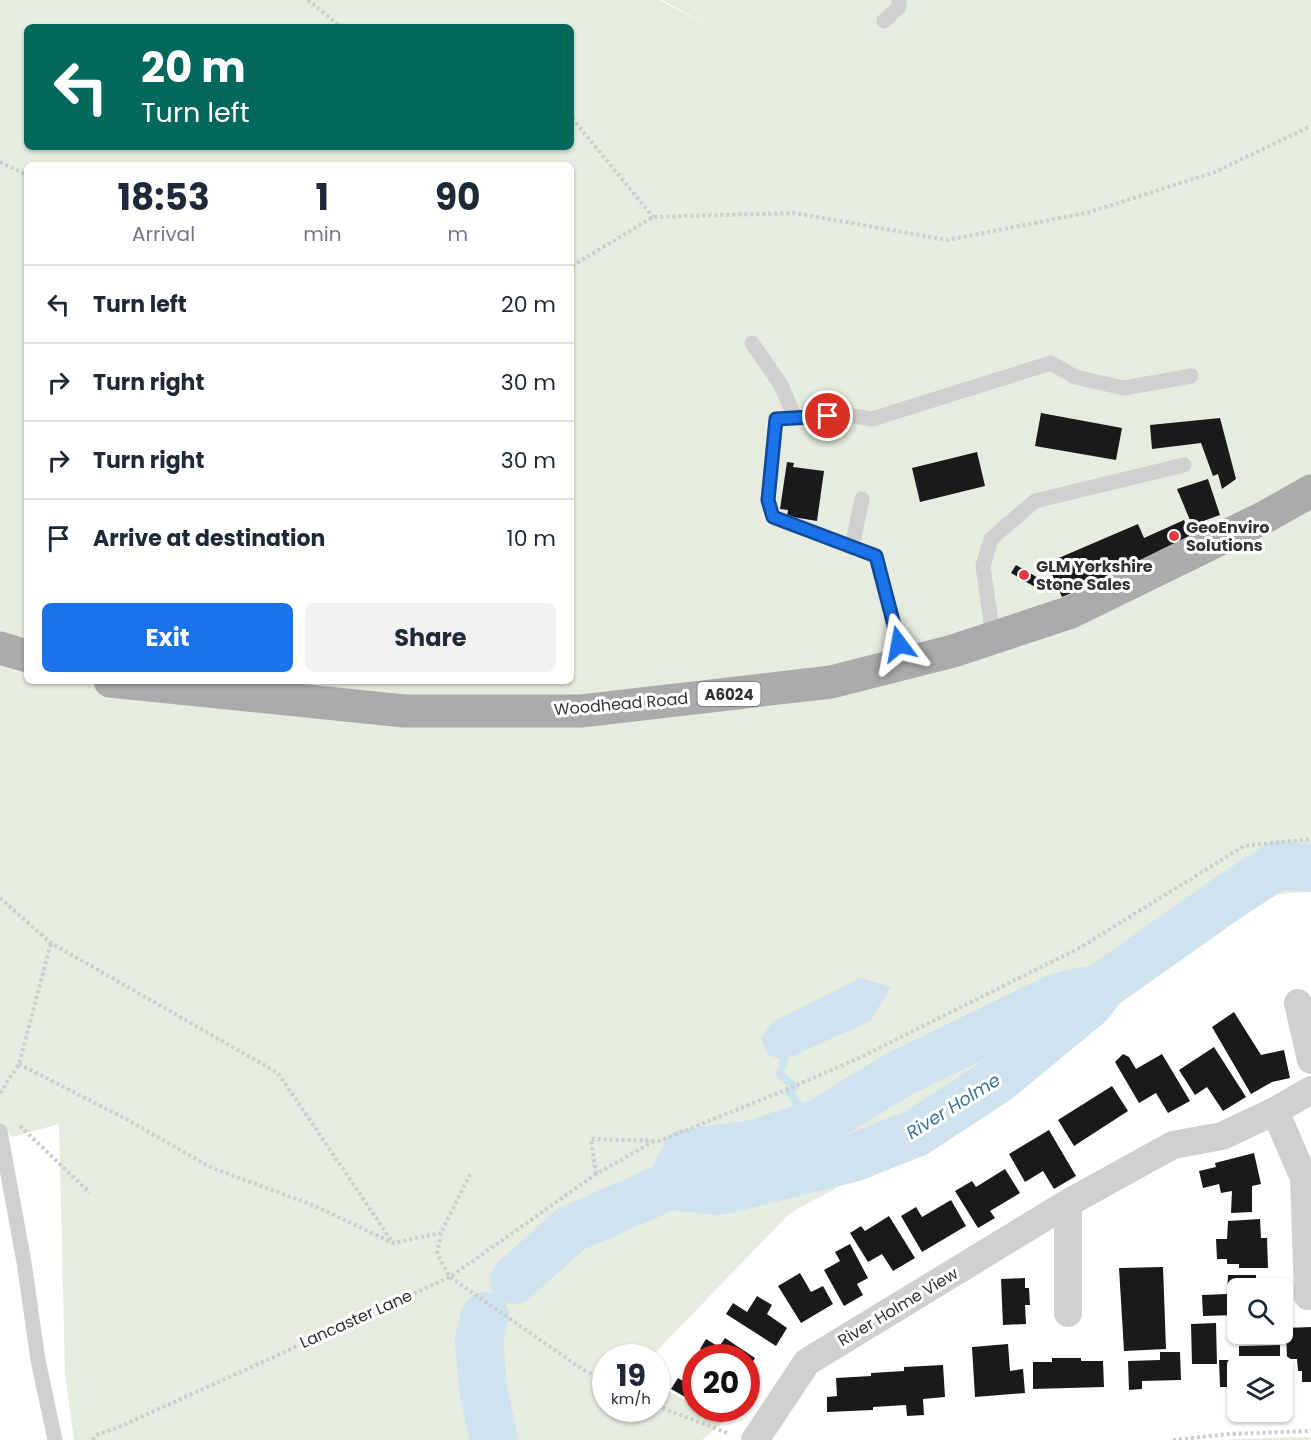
<!DOCTYPE html>
<html lang="en">
<head>
<meta charset="utf-8">
<style>
  body { margin:0; font-family:Poppins,sans-serif; background:#f2f2f3; color:#1f2937; height:100vh; display:flex; flex-direction:column; font-size:22px; white-space:nowrap }
  * { box-sizing:border-box; margin:0 }
  p { font-size:20px; color:#747a83 }
  .icon { flex:none; width:33px; height:33px; fill:none; stroke:currentColor; stroke-width:2; stroke-linecap:round; stroke-linejoin:round }
  .map { position:relative; flex:1; overflow:hidden }
  .sheet { position:absolute; left:24px; top:162px; width:550px; height:522px; display:flex; flex-direction:column; background:#fff; border-radius:9px; box-shadow:0 2px 4px #0004 }
  .sheet>* { flex:none }
  .banner { position:absolute; left:24px; top:24px; width:550px; height:126px; border-radius:9px; box-shadow:0 2px 4px #0004; background:#00695c; color:#fff; overflow:hidden }
  .controls { position:absolute; left:1227px; top:1278px; display:grid; gap:12px }
  .controls a { display:grid; place-items:center; width:66px; height:66px; border-radius:9px; background:#fff; box-shadow:0 2px 4px #0004; font-size:30px }
  .speed { position:absolute; left:592px; top:1344px; display:flex; gap:12px; font-size:30px; font-weight:700; text-align:center }
  .speed>* { display:grid; place-content:center; width:78px; height:78px; border-radius:50%; background:#fff; box-shadow:0 2px 4px #0004; line-height:1 }
  .speed small { font-size:15px; font-weight:400 }
  .speed .limit { border:9px solid #d22; background:#fff; color:#111 }
  .pin { position:absolute; display:grid; place-items:center; width:51px; height:51px; color:#fff; margin:-26px; border:3px solid #fff; border-radius:50%; box-shadow:0 2px 6px #0007 }
  .me { position:absolute; width:66px; margin:-33px; rotate:347deg; stroke-linejoin:round; filter:drop-shadow(0 0 4px #0008) }
  .turn { display:flex; align-items:center; gap:21px; height:126px; padding:0 18px; font-size:27px }
  .turn .icon { width:78px; height:78px; stroke-width:2.5 }
  .turn b { display:block; font-size:42px; line-height:51px }
  .eta { display:flex; justify-content:space-evenly; align-items:center; height:102px; text-align:center }
  .eta b { font-size:36px; font-weight:700; line-height:42px }
  .primary-button { display:flex; gap:12px; margin-top:auto; padding:12px 18px }
  .primary-button a { flex:1; height:69px; border-radius:9px; background:#1a73e8; color:#fff; font-size:24px; font-weight:700; line-height:69px; text-align:center }
  .primary-button a+a { background:#f2f2f3; color:#1f2937 }
  ul { padding:0; list-style:none }
  li { display:flex; align-items:center; gap:18px; height:78px; padding:0 18px; border-top:2px solid #e0e1e3 }
  li div { flex:1 }
  li b { display:block; font-size:22px }
  li em { font-style:normal }
  .map>svg:first-child { display:block }
</style>
</head>
<body>
<div class="map">
<svg width="1311" height="1440" viewBox="0 0 1311 1440">
  <rect width="100%" height="100%" fill="#fff"/>
  <g fill="#e6ecdf" fill-rule="evenodd">
    <path d="M 0,0 L 659,0 L 715,29 L 662,0 L 1311,0 L 1311,891 L 1271,895 L 926,1140 L 790,1213 L 651,1357 L 606,1358 L 606,1408 L 657,1408 L 657,1385 L 696,1406 L 696,1408 L 701,1409 L 725,1421 L 702,1440 L 74,1440 L 65,1373 L 59,1124 L 12,1137 L 0,1124 ZM 27,27 L 572,27 L 572,147 L 27,147 ZM 27,165 L 572,165 L 572,681 L 27,681 Z"/>
    <polygon points="1311,1437 1311,1440 1228,1440 1233,1439"/>
  </g>
  <polygon fill="#cfe2ee" points="861,978 891,987 870,1021 784,1060 768,1055 761,1039 772,1022"/>
  <g fill="none" stroke-linecap="round" stroke-linejoin="round">
    <polyline stroke="#cfe2ee" stroke-width="8" points="784,1060 780,1074 795,1087 789,1092 813,1124"/>
    <g stroke="#cfe2ee" stroke-width="48">
      <polyline points="669,1186 686,1153 753,1144 821,1122 897,1075 1056,998 1083,991"/>
      <polyline points="514,1280 571,1229 669,1186 720,1191 853,1158 916,1133 997,1080 1089,1004 1103,986 1229,897 1278,865 1311,868"/>
      <polyline points="485,1316 479,1340 483,1388 494,1440"/>
    </g>
  </g>
  <g fill="#1a1a1a">
    <polygon points="1041,413 1122,428 1116,460 1035,446"/>
    <polygon points="1220,418 1236,479 1222,489 1218,474 1213,476 1201,443 1152,449 1150,425"/>
    <polygon points="977,452 985,486 920,502 912,468"/>
    <polygon points="787,462 794,463 793,467 824,471 817,521 787,516 788,510 780,509"/>
    <polygon points="1208,479 1220,515 1192,525 1177,489"/>
    <polygon points="1184,520 1192,542 1062,597 1047,563 1138,524 1144,538"/>
    <polygon points="1016,565 1047,583 1042,591 1011,573"/>
    <polygon points="1234,1012 1261,1055 1284,1050 1290,1078 1272,1082 1251,1094 1212,1027"/>
    <polygon points="1214,1047 1246,1097 1223,1111 1207,1087 1195,1095 1179,1070"/>
    <polygon points="1123,1054 1129,1057 1136,1069 1162,1054 1190,1101 1168,1113 1156,1093 1139,1103 1115,1062"/>
    <polygon points="1112,1086 1128,1111 1074,1146 1058,1120"/>
    <polygon points="1049,1130 1076,1176 1054,1189 1043,1171 1025,1182 1009,1154"/>
    <polygon points="1254,1153 1261,1184 1252,1186 1252,1212 1231,1213 1232,1191 1221,1193 1219,1184 1203,1188 1199,1171 1216,1167 1215,1163"/>
    <polygon points="1005,1169 1020,1193 990,1211 995,1218 978,1228 955,1191 972,1181 976,1187"/>
    <polygon points="951,1200 966,1226 922,1252 901,1216 916,1207 922,1217"/>
    <polygon points="889,1216 915,1258 893,1271 882,1254 868,1262 850,1233 861,1226 865,1231"/>
    <polygon points="1260,1219 1261,1238 1267,1238 1268,1268 1239,1268 1239,1264 1227,1264 1227,1259 1217,1259 1216,1239 1227,1239 1228,1221"/>
    <polygon points="850,1244 868,1278 857,1284 863,1295 844,1306 824,1270 840,1261 835,1252"/>
    <polygon points="1163,1267 1166,1349 1124,1351 1119,1268"/>
    <polygon points="800,1273 811,1292 823,1286 833,1304 801,1323 778,1286"/>
    <polygon points="1228,1275 1256,1275 1256,1288 1238,1288 1238,1315 1203,1316 1202,1295 1227,1294"/>
    <polygon points="1025,1278 1025,1288 1029,1288 1030,1305 1025,1305 1026,1324 1003,1325 1001,1279"/>
    <polygon points="757,1296 772,1305 767,1314 787,1328 776,1346 726,1314 733,1303 747,1312"/>
    <polygon points="1216,1323 1217,1364 1192,1364 1191,1324"/>
    <polygon points="1311,1327 1311,1382 1302,1382 1302,1371 1298,1371 1297,1359 1287,1359 1286,1328"/>
    <polygon points="725,1338 755,1358 747,1371 747,1358 713,1358 700,1349 706,1339 719,1347"/>
    <polygon points="1008,1344 1010,1371 1023,1369 1025,1393 975,1397 972,1347"/>
    <polygon points="1280,1345 1280,1366 1238,1366 1238,1387 1220,1387 1219,1360 1239,1360 1239,1346"/>
    <polygon points="1160,1352 1180,1352 1181,1380 1142,1381 1142,1389 1129,1390 1128,1361 1160,1360"/>
    <polygon points="1052,1358 1081,1358 1081,1361 1103,1361 1104,1387 1033,1389 1033,1362 1052,1362"/>
    <polygon points="943,1365 945,1397 923,1399 924,1415 907,1416 906,1405 873,1407 873,1410 827,1412 827,1397 837,1396 836,1378 871,1376 871,1373 904,1371 904,1367"/>
    <polygon points="678,1378 693,1387 696,1381 696,1403 671,1389"/>
    <polygon points="706,1408 723,1408 719,1416"/>
  </g>
  <g fill="none" stroke-linecap="round" stroke-linejoin="round">
    <g stroke="#cdcdcd" stroke-width="4" stroke-dasharray="3 3" stroke-linecap="butt">
      <polyline points="308,0 341,27"/>
      <polyline points="572,118 653,217"/>
      <polyline points="0,162 27,175"/>
      <polyline points="572,266 653,217 794,213 948,240 1090,212 1215,172 1311,126"/>
      <polyline points="0,898 51,943 278,1073 393,1243"/>
      <polyline points="19,1064 128,1120 210,1167 315,1206 393,1243 441,1233"/>
      <polyline points="0,1093 19,1064 51,943"/>
      <polyline points="20,1126 90,1193"/>
      <polyline points="470,1174 441,1233 437,1254 450,1277 582,1369 606,1382"/>
      <polyline points="596,1174 591,1139 659,1141 783,1091 857,1059 1081,947 1244,846 1311,839"/>
      <polyline points="657,1406 730,1434"/>
      <polyline points="93,1440 96,1435 119,1427 450,1277 596,1174 654,1141"/>
      <polyline points="1173,1440 1228,1434 1311,1431"/>
    </g>
    <g stroke="#d0d0d0" stroke-width="15">
      <polyline points="884,21 899,7 899,0"/>
      <polyline points="752,343 781,385 795,418"/>
      <polyline points="852,547 862,499"/>
      <polyline points="993,637 983,566 991,539 1035,501 1184,465"/>
      <polyline points="903,663 876,556 773,517 768,500 776,419 845,415 872,419 1051,363 1075,377 1124,388 1191,376"/>
      <polyline points="0,1131 24,1262 38,1360 55,1440"/>
    </g>
    <g stroke="#d0d0d0" stroke-width="28">
      <polyline points="1298,1003 1311,1060"/>
      <polyline points="1275,1111 1304,1178 1308,1296"/>
      <polyline points="1068,1203 1068,1313"/>
      <polyline points="755,1440 807,1362 1068,1203 1173,1145 1222,1136 1275,1111 1311,1090"/>
    </g>
    <g stroke="#ababab" stroke-width="33">
      <polyline points="0,648 27,656"/>
      <polyline points="110,681 404,711 581,711 831,682 953,651 1071,612 1265,517 1311,491"/>
    </g>
  </g>
  <g fill="none" stroke-linecap="round" stroke-linejoin="round">
    <defs>
      <polyline id="route" points="828,416 776,419 768,500 773,517 876,556 899,644"/>
    </defs>
    <use href="#route" stroke="#114b97" stroke-width="15"/>
    <use href="#route" stroke="#1a73e8" stroke-width="10"/>
  </g>
  <g fill="#e63946" stroke="#fff" stroke-width="2">
    <circle cx="1174" cy="536" r="6"/>
    <circle cx="1024" cy="575" r="6"/>
  </g>
  <g text-anchor="middle" dominant-baseline="central" stroke-width="6" stroke-linejoin="round" paint-order="stroke">
    <rect fill="#fff" stroke="#707070" stroke-width="1.5" x="697.5" y="682" width="63" height="24" rx="4.5"/>
    <g font-size="15" font-weight="bold" fill="#333">
      <text x="729" y="694">A6024</text>
    </g>
    <g font-size="16" font-weight="bold" fill="#333" stroke="#fff" text-anchor="start">
      <text x="1186" y="527">GeoEnviro<tspan x="1186" dy="18">Solutions</tspan></text>
      <text x="1036" y="566">GLM Yorkshire<tspan x="1036" dy="18">Stone Sales</tspan></text>
    </g>
    <g font-size="16" fill="#333" stroke="#fff">
      <text transform="translate(621 704) rotate(-5)">Woodhead Road</text>
      <text transform="translate(898 1307) rotate(-31)">River Holme View</text>
      <text transform="translate(356 1319) rotate(-24)">Lancaster Lane</text>
    </g>
    <g font-size="18" font-style="italic" fill="#3f7597" stroke="#fff">
      <text transform="translate(953 1106) rotate(-32)">River Holme</text>
    </g>
  </g>
</svg>
<div class="controls">
<a><svg class="icon" aria-label="search" viewBox="0 0 24 24"><circle cx="10" cy="10" r="6"/><path d="M15 15l6 6"/></svg></a>
<a><svg class="icon" aria-label="layers" viewBox="0 0 24 24"><path d="M12 4l9 5-9 5-9-5zM3 14l9 5 9-5"/></svg></a>
</div>
<div class="speed"><div>19<small>km/h</small></div><div class="limit">20</div></div>
<div class="pin" style="left:828px;top:416px;background:#d93025"><svg class="icon" aria-label="arrive" viewBox="0 0 24 24"><path d="M6 21V4h12l-3 4 3 4H6"/></svg></div>
<svg class="me" style="left:899px;top:644px" viewBox="-20 -20 40 40"><path d="M0-17L14 15 0 8-14 15z" fill="#1a73e8" stroke="#fff" stroke-width="4"/></svg>
<div class="banner">
<div class="turn"><svg class="icon" aria-label="left" viewBox="0 0 24 24"><path d="M17 20v-9H6M10 6l-5 5 5 5"/></svg><div><b>20 m</b>Turn left</div></div>
</div>
<section class="sheet">
<div class="eta">
<div><b>18:53</b><p>Arrival</p></div>
<div><b>1</b><p>min</p></div>
<div><b>90</b><p>m</p></div>
</div>
<ul>
<li><svg class="icon" aria-label="left" viewBox="0 0 24 24"><path d="M17 20v-9H6M10 6l-5 5 5 5"/></svg><div><b>Turn left</b></div><em>20 m</em></li>
<li><svg class="icon" aria-label="right" viewBox="0 0 24 24"><path d="M7 20v-9h11M14 6l5 5-5 5"/></svg><div><b>Turn right</b></div><em>30 m</em></li>
<li><svg class="icon" aria-label="right" viewBox="0 0 24 24"><path d="M7 20v-9h11M14 6l5 5-5 5"/></svg><div><b>Turn right</b></div><em>30 m</em></li>
<li><svg class="icon" aria-label="arrive" viewBox="0 0 24 24"><path d="M6 21V4h12l-3 4 3 4H6"/></svg><div><b>Arrive at destination</b></div><em>10 m</em></li>
</ul>
<div class="primary-button"><a>Exit</a><a>Share</a></div>
</section>
</div>
</body>
</html>
